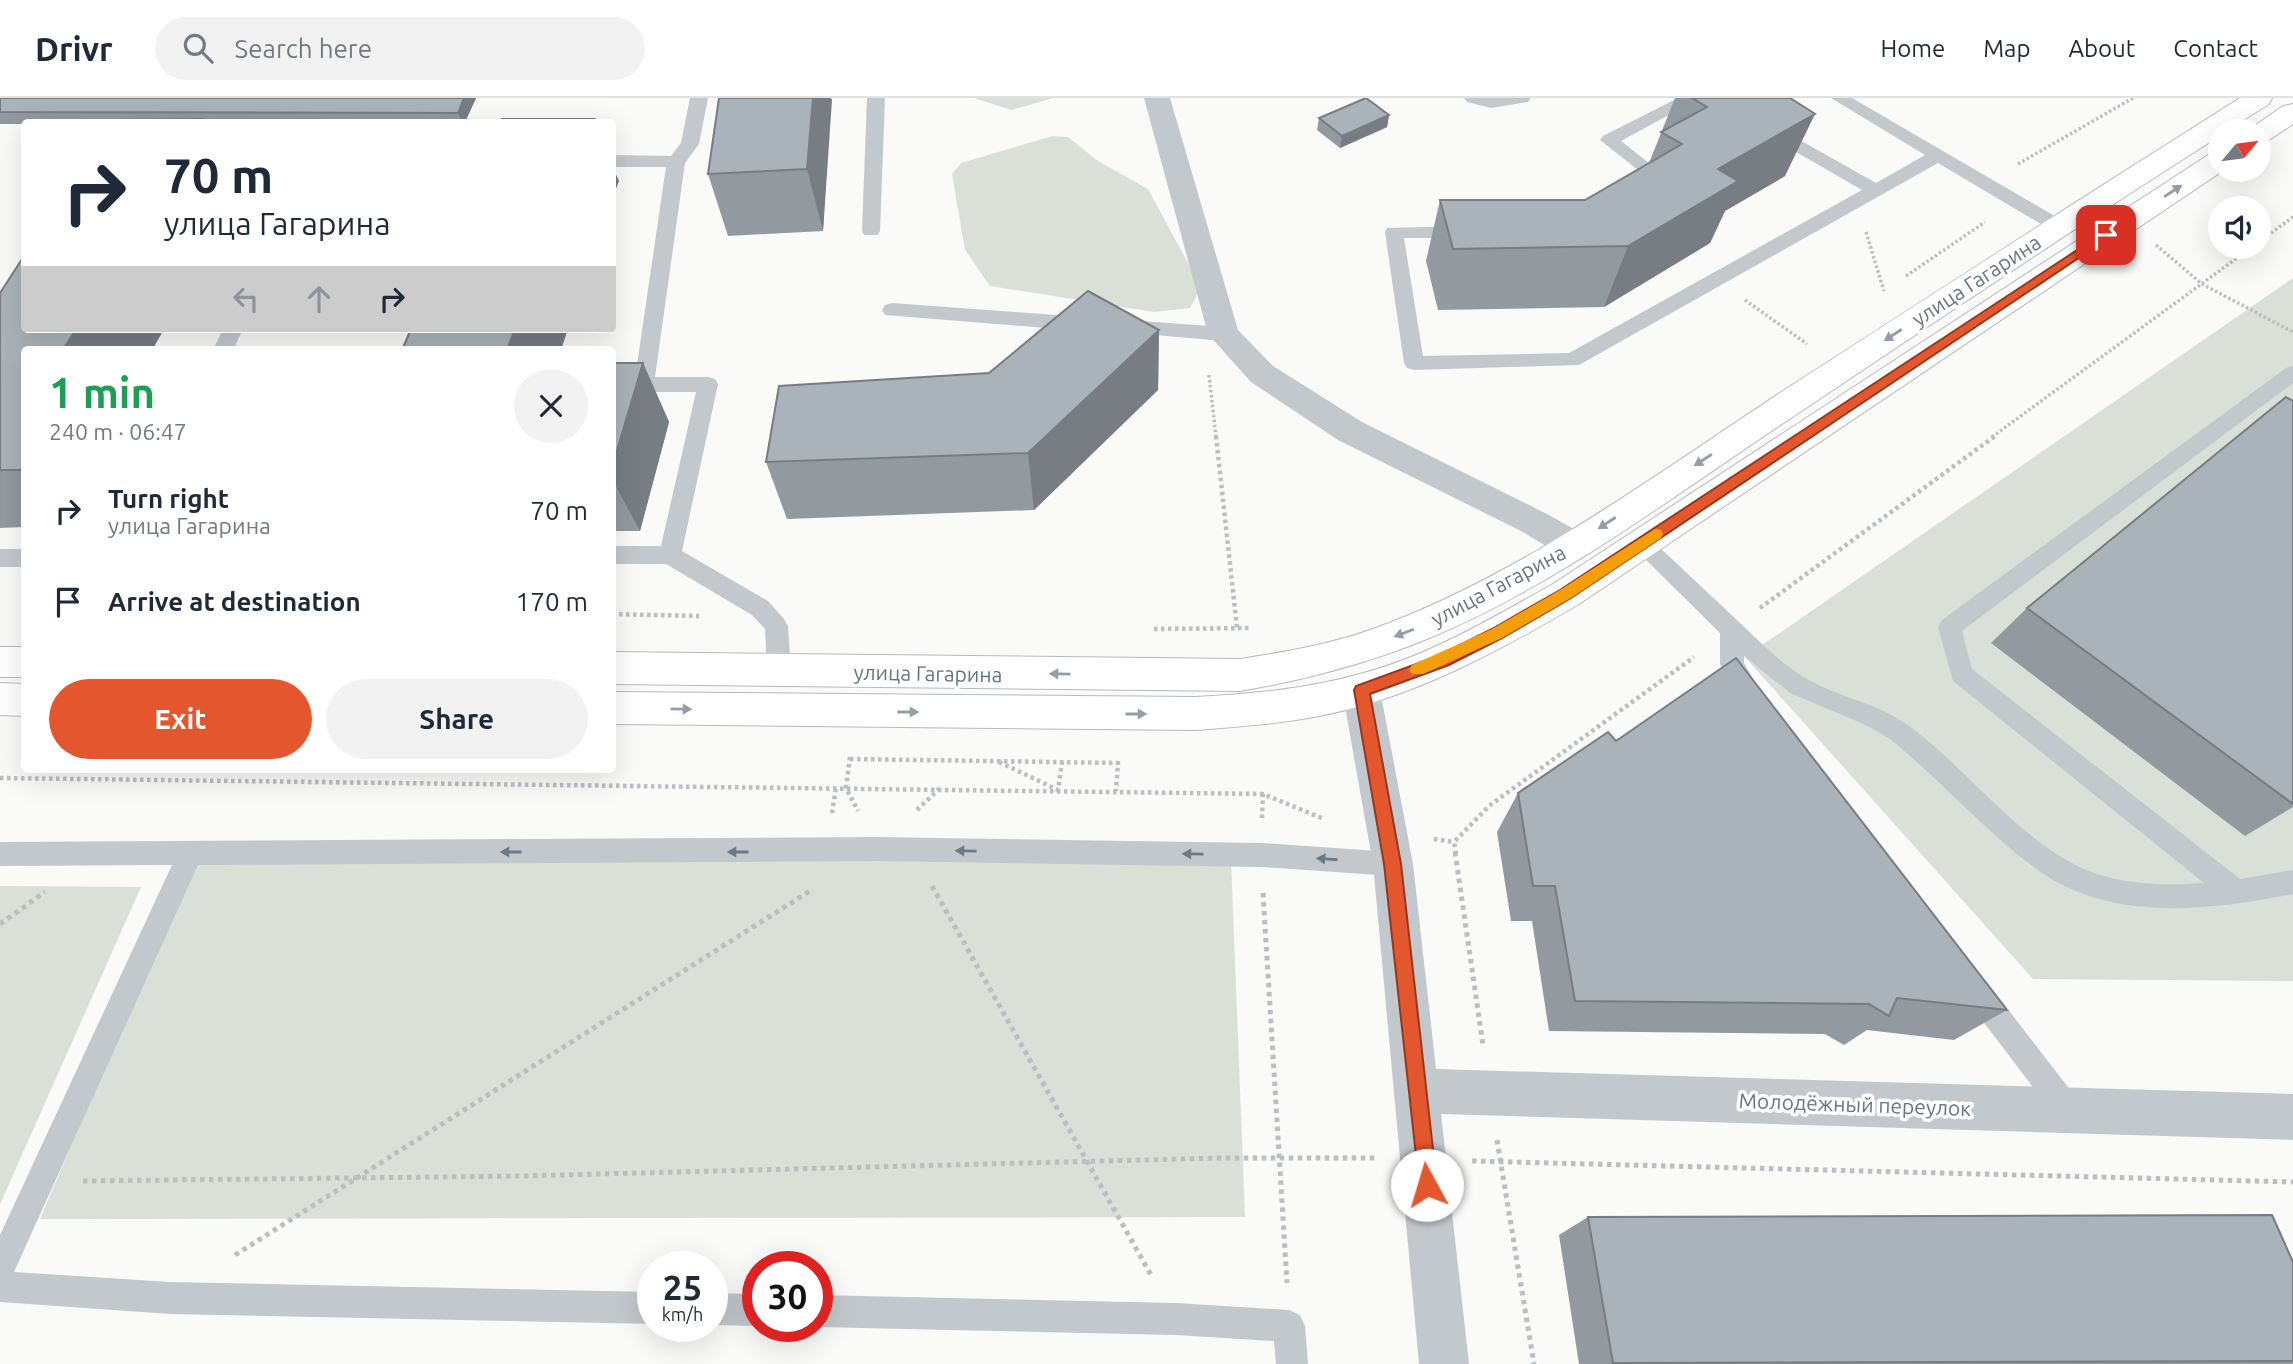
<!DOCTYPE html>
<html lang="en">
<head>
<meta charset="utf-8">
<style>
  body { margin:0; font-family:Ubuntu,sans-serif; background:#f2f2f3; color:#1f2937; height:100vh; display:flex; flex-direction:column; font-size:26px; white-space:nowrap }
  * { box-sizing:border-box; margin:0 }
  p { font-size:23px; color:#747a83 }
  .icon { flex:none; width:38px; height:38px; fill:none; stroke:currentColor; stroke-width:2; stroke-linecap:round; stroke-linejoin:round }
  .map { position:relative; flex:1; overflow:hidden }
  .sheet { position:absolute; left:21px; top:248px; width:595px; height:427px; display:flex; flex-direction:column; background:#fff; border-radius:7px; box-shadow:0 7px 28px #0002 }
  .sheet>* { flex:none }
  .banner { position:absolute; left:21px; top:21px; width:595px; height:214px; border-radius:7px; box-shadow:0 7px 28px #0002; background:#fff; color:#1f2937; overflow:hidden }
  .needle { width:46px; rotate:61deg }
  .fabs { position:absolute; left:2208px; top:21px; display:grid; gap:14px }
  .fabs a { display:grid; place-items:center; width:63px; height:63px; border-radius:50%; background:#fff; box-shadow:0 7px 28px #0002; font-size:35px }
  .speed { position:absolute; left:637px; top:1153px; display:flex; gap:14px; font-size:35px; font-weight:700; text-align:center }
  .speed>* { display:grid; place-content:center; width:91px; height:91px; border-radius:50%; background:#fff; box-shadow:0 7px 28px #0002; line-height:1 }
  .speed small { font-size:18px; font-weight:400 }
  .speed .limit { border:10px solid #d22; background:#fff; color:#111 }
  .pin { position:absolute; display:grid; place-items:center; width:60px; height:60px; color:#fff; margin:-30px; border-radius:14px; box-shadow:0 4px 10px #0006 }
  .me { position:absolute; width:77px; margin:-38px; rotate:354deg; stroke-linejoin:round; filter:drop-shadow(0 0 5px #0008) }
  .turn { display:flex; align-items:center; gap:24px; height:147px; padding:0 28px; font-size:32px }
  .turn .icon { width:91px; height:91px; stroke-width:2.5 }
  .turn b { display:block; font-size:49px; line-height:60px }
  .lanes { display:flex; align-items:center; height:66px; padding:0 28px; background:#0003; justify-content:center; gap:35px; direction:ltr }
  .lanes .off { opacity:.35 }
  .round { display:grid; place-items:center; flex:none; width:74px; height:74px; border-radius:37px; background:#f2f2f3 }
  .head { display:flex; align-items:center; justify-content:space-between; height:119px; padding:0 28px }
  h1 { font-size:42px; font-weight:700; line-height:52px; color:#1e9e55 }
  .action { display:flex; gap:14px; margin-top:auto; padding:14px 28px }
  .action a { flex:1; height:80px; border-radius:42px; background:#e4572e; color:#fff; font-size:28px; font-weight:700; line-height:80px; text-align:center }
  .action a+a { background:#f2f2f3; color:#1f2937 }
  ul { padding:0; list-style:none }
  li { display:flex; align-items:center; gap:21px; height:91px; padding:0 28px }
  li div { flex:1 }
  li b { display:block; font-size:26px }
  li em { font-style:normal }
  header { display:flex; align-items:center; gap:42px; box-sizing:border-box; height:98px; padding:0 35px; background:#fff; border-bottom:2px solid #e0e1e3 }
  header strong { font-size:33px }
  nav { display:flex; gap:38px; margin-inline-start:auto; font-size:24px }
  .search { width:490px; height:63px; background:#f2f2f3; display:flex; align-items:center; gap:18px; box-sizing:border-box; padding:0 24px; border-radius:38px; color:#747a83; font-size:26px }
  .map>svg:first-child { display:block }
</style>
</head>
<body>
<header>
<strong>Drivr</strong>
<div class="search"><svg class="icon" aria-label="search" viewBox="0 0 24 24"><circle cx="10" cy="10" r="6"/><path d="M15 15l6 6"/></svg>Search here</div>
<nav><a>Home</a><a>Map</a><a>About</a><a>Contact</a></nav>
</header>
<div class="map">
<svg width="2293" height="1266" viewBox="0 0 2293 1266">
  <rect width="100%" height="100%" fill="#fafaf8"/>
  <g fill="#dadfd7">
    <polygon points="974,0 1054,0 1011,12"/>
    <polygon points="1053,38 1068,39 1098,63 1148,91 1201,189 1190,210 1154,214 990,188 965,152 952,76 961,65"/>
    <polygon points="2293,180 2293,883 2033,881 1745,559"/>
    <polygon points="1231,762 1245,1119 40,1121 192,763"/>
    <polygon points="0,788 141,789 0,1106"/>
  </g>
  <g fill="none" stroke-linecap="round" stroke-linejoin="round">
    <defs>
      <g id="primary">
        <path d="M 2240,0 L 2272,0 L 2269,6 L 2226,33 L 2221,33 L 2221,37 C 2078,128 1937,222 1797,316 C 1677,395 1560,486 1427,541 C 1366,566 1304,582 1240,593 L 612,586 L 612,554 L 1240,561 C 1284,554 1328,547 1370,532 C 1521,478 1653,378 1786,291 C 1937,193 2088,96 2240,0 Z"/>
        <polygon points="2293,6 2293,26 2269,42 2259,44 2259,33 2247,33 2283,8"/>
        <path d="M 2221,52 L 2221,72 L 2224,72 L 1579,506 C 1497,554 1413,600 1319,618 C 1278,626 1237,629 1196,632 L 612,626 L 612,594 L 1196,599 C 1252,596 1306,591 1360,576 C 1429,558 1492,520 1553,486 L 2211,55 Z"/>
        <rect x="0" y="549" width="24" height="30"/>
        <polygon points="0,585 24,586 24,618 0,617"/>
      </g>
    </defs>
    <use href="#primary" stroke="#b5babe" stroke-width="2"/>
    <g stroke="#bbbfc2" stroke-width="3.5" stroke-dasharray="2.5 2.5" stroke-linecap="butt">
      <polyline points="2018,66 2133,0"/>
      <polyline points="1866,134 1884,193"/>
      <polyline points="2259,144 2293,119"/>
      <polyline points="2156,147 2202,186 2293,234"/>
      <polyline points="1906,178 1985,124"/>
      <polyline points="1745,202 1807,246"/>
      <polyline points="1209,277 1216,339"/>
      <polyline points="1992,339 2252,149"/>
    </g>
    <g stroke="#bbbfc2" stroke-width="4.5" stroke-dasharray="3.5 3.5" stroke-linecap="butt">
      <polyline points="1216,338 1237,530"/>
      <polyline points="1760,510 1995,338"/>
      <polyline points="612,516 699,518"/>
      <polyline points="1154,531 1251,530"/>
      <polyline points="850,659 846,690 858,713"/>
      <polyline points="850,661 1118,665 1116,693"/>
      <polyline points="999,664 1058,692 1062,664"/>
      <polyline points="0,680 1263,696 1324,721"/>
      <polyline points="917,712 940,690"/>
      <polyline points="832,715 836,690"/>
      <polyline points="1262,720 1263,696"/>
      <polyline points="1434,741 1454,744"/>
      <polyline points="1456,756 1454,744 1489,708 1694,559"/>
    </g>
    <g stroke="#bbbfc2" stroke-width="5" stroke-dasharray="4.5 4.5" stroke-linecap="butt">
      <polyline points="1455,754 1483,947"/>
      <polyline points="932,788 1151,1177"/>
      <polyline points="1263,795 1287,1185"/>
      <polyline points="0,826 45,794"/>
      <polyline points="1497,1042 1534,1266"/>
      <polyline points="1472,1063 2293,1084"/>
      <polyline points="83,1083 521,1078 1219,1060 1375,1060"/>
      <polyline points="235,1157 813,791"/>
    </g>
    <g fill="#c3c8cc" fill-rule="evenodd">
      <polygon points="690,0 708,0 699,46 685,65 655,279 708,279 715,281 718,286 682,453 768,503 784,521 788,528 791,573 787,580 779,583 771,580 767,573 765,531 752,517 666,466 612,466 612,448 661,448 696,294 644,294 637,292 634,287 666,69 612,69 612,57 671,58 681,45"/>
      <polygon points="867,0 885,0 880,133 878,137 864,137 862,133"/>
      <polygon points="1464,0 1531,0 1528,4 1491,10 1467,4"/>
      <polygon points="1678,0 1700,0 1621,43 1659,73 1634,90 1622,90 1619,86 1638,72 1600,42 1603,38"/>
      <polygon points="1703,0 1725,0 1876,85 1925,57 1831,0 1852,0 2065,124 2067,128 2065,132 2051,132 1938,65 1579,267 1414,272 1407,270 1404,265 1385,134 1387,130 1465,128 1472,130 1474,134 1472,138 1465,140 1404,140 1423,258 1569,255 1862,92"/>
      <polygon points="892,205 1083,219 1090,221 1093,226 1090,231 1083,233 885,217 882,212 885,207"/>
      <polygon points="1127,222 1224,229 1231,231 1234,236 1231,241 1224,243 1120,234 1117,229 1120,224"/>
      <polygon points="223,231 243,231 233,252 213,252"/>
      <path d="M 2293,268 L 2293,285 L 1962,533 L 1972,571 L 2240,781 L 2293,772 L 2293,796 C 2211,812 2113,825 2039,773 C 1985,734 1942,683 1890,641 L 1866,627 L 1790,595 L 1744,558 L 1744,565 L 1760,593 L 1756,600 L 1748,603 L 1740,600 L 1720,566 L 1720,535 L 1630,446 L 1633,440 L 1641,437 L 1649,440 C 1679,467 1708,495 1738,523 C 1758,542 1778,563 1802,578 C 1835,599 1876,604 1908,627 C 1968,671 2015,739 2084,771 C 2120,787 2165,788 2204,785 L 1953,583 L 1938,529 L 1942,522 L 2286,270 Z"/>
      <rect x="0" y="451" width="24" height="18"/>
      <polygon points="877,739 1261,745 1393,754 1402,758 1406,766 1402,774 1393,778 1261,769 877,763 198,767 14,1174 170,1184 653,1194 653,1226 170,1216 0,1204 0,1137 172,767 0,768 0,744"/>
      <polygon points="1976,879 1986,883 2078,1002 2082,1012 2078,1022 2068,1026 2058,1022 1966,901 1962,892 1966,883"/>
      <polygon points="712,1195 758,1196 758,1228 712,1227"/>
      <polygon points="817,1197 1176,1205 1289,1212 1300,1217 1305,1228 1308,1266 1276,1266 1274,1243 1176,1237 817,1229"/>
    </g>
    <g fill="#c3c8cc" fill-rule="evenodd">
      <polygon points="1144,0 1170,0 1238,232 1273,268 1362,324 1545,415 1585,437 1591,447 1585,457 1573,461 1561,457 1521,433 1338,342 1251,284 1208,236"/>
      <polygon points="1361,576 1374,581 1380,592 1413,766 1436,971 2293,996 2293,1042 1441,1016 1469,1266 1419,1266 1373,766 1342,592 1348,581"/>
    </g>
    <use href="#primary" fill="#fff" fill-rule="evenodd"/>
  </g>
  <g fill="#929a9f">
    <polygon points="0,0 476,0 465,24 24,24 24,26 0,26"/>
    <polygon points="719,0 831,0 823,133 728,138 708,76"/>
    <polygon points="1675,0 1790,0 1785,78 1725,113 1710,145 1604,209 1438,212 1426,163 1440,102 1585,102 1649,65"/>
    <polygon points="1389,17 1387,29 1340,50 1317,32 1319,20"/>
    <polygon points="0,195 164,231 152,252 24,252 24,429 0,430"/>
    <polygon points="1159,232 1158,292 1034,412 787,421 766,364 989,275"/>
    <polygon points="612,265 643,265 669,324 640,433 612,433"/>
    <polygon points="2293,303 2293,709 2245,738 1991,545 2027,510"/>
    <polygon points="1616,643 2007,912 1954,942 1867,932 1844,947 1825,936 1549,933 1532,823 1511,823 1497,734 1518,695"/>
    <polygon points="1588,1119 2293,1164 2293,1266 1579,1266 1559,1137"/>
  </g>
  <g fill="#777d82">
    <polygon points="464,0 476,0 465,24 462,24 458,15"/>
    <polygon points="813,0 831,0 832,2 823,133 807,71"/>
    <polygon points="1815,16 1785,78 1725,113 1710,145 1604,209 1628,148 1718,71"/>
    <polygon points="1389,17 1387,29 1340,50 1342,38"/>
    <polygon points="612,68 619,83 612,101"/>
    <polygon points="76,231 164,231 152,252 63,252"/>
    <polygon points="515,231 568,231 561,252 507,252"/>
    <polygon points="1159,232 1158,292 1034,412 1028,355"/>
    <polygon points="643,265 669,324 640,433 612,381 612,369"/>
  </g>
  <g fill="#aab3b9" stroke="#777d82" stroke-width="2">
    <polygon points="0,0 464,0 458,15 0,14"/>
    <polygon points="719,0 813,0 807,71 708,76"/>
    <polygon points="1366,0 1389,17 1342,38 1319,20"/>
    <polygon points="1692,0 1790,0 1815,16 1718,71 1738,83 1628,148 1453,151 1440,102 1585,102 1682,46 1661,34 1707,9"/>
    <polygon points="204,21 202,24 114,24 116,22"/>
    <polygon points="502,21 594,21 592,24 501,24"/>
    <polygon points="24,158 24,231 76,231 63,252 24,252 24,372 0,372 0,195"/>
    <polygon points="1088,193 1159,232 1028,355 766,364 779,288 989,275"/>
    <polygon points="411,231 515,231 507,252 402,252"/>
    <polygon points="612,265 643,265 612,369"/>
    <polygon points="2286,299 2293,303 2293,706 2027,510"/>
    <polygon points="1736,560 2007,912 1897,900 1889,918 1869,906 1575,903 1555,788 1533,788 1518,695 1608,634 1616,643"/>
    <polygon points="2272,1117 2293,1164 2293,1263 1613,1265 1588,1119"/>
  </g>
  <defs><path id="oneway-solid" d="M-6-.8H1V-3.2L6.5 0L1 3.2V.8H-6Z" transform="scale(1.75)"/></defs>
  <g fill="#939fa8">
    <use href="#oneway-solid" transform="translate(2173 93) rotate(-33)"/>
    <use href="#oneway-solid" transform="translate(1893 237) rotate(147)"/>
    <use href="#oneway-solid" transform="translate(1703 362) rotate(147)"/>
    <use href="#oneway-solid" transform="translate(1607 425) rotate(147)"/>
    <use href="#oneway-solid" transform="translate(1404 535) rotate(159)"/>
    <use href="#oneway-solid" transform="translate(1060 576) rotate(-179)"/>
    <use href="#oneway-solid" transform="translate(681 611) rotate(1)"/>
    <use href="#oneway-solid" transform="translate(908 614)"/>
    <use href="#oneway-solid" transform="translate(1136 616)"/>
  </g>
  <g fill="#6a7a87">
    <use href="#oneway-solid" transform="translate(966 753) rotate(-179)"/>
    <use href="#oneway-solid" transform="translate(511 754) rotate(180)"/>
    <use href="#oneway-solid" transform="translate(738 754) rotate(180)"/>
    <use href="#oneway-solid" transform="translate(1193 756) rotate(-179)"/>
    <use href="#oneway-solid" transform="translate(1327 761) rotate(-176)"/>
  </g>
  <polygon fill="#e4572e" stroke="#94391e" stroke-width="2" points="2106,133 2112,137 2110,139 1571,500 1502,540 1449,567 1370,596 1401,766 1437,1087 1434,1094 1427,1097 1420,1094 1384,766 1354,592 1356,588 1438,558 1492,531 1560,492"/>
  <polygon fill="#f59e0b" points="1655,431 1661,432 1663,436 1661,440 1571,500 1502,540 1423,576 1412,576 1409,572 1412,567 1492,531 1560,492"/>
  <g text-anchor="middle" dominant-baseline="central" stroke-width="7" stroke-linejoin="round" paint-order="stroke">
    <g font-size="21" fill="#657683" stroke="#fff">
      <text transform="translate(1976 182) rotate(-33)">улица Гагарина</text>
      <text transform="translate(1498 487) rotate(-28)">улица Гагарина</text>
      <text transform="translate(928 575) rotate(1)">улица Гагарина</text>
      <text transform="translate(1855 1006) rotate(2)">Молодёжный переулок</text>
    </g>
  </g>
</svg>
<div class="fabs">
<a><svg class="needle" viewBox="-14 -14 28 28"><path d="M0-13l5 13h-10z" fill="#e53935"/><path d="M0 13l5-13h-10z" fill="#747a83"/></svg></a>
<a><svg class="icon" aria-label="sound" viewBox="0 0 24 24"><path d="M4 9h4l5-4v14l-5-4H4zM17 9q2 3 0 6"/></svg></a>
</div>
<div class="speed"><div>25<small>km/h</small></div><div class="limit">30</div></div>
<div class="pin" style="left:2106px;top:137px;background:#d93025"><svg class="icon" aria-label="arrive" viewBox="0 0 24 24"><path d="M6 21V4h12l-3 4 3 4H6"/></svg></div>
<svg class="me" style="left:1427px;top:1087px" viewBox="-20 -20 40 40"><circle r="19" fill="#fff"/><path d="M0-13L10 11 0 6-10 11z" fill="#e4572e"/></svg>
<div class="banner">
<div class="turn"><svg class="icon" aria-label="right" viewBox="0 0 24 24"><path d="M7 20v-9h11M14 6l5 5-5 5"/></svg><div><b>70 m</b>улица Гагарина</div></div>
<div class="lanes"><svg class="icon off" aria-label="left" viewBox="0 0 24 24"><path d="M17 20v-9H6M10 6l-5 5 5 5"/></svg><svg class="icon off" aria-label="ahead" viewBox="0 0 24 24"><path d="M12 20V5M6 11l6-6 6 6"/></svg><svg class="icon" aria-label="right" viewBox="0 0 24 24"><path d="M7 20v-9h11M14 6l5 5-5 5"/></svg></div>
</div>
<section class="sheet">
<div class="head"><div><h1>1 min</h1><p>240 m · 06:47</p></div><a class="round"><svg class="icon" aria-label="close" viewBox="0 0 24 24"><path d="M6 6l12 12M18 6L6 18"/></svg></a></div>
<ul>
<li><svg class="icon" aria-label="right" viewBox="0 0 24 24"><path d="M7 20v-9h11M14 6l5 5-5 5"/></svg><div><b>Turn right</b><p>улица Гагарина</p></div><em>70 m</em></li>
<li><svg class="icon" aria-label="arrive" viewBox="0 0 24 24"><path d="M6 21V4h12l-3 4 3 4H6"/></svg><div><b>Arrive at destination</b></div><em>170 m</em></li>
</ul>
<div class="action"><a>Exit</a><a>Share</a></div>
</section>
</div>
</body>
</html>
